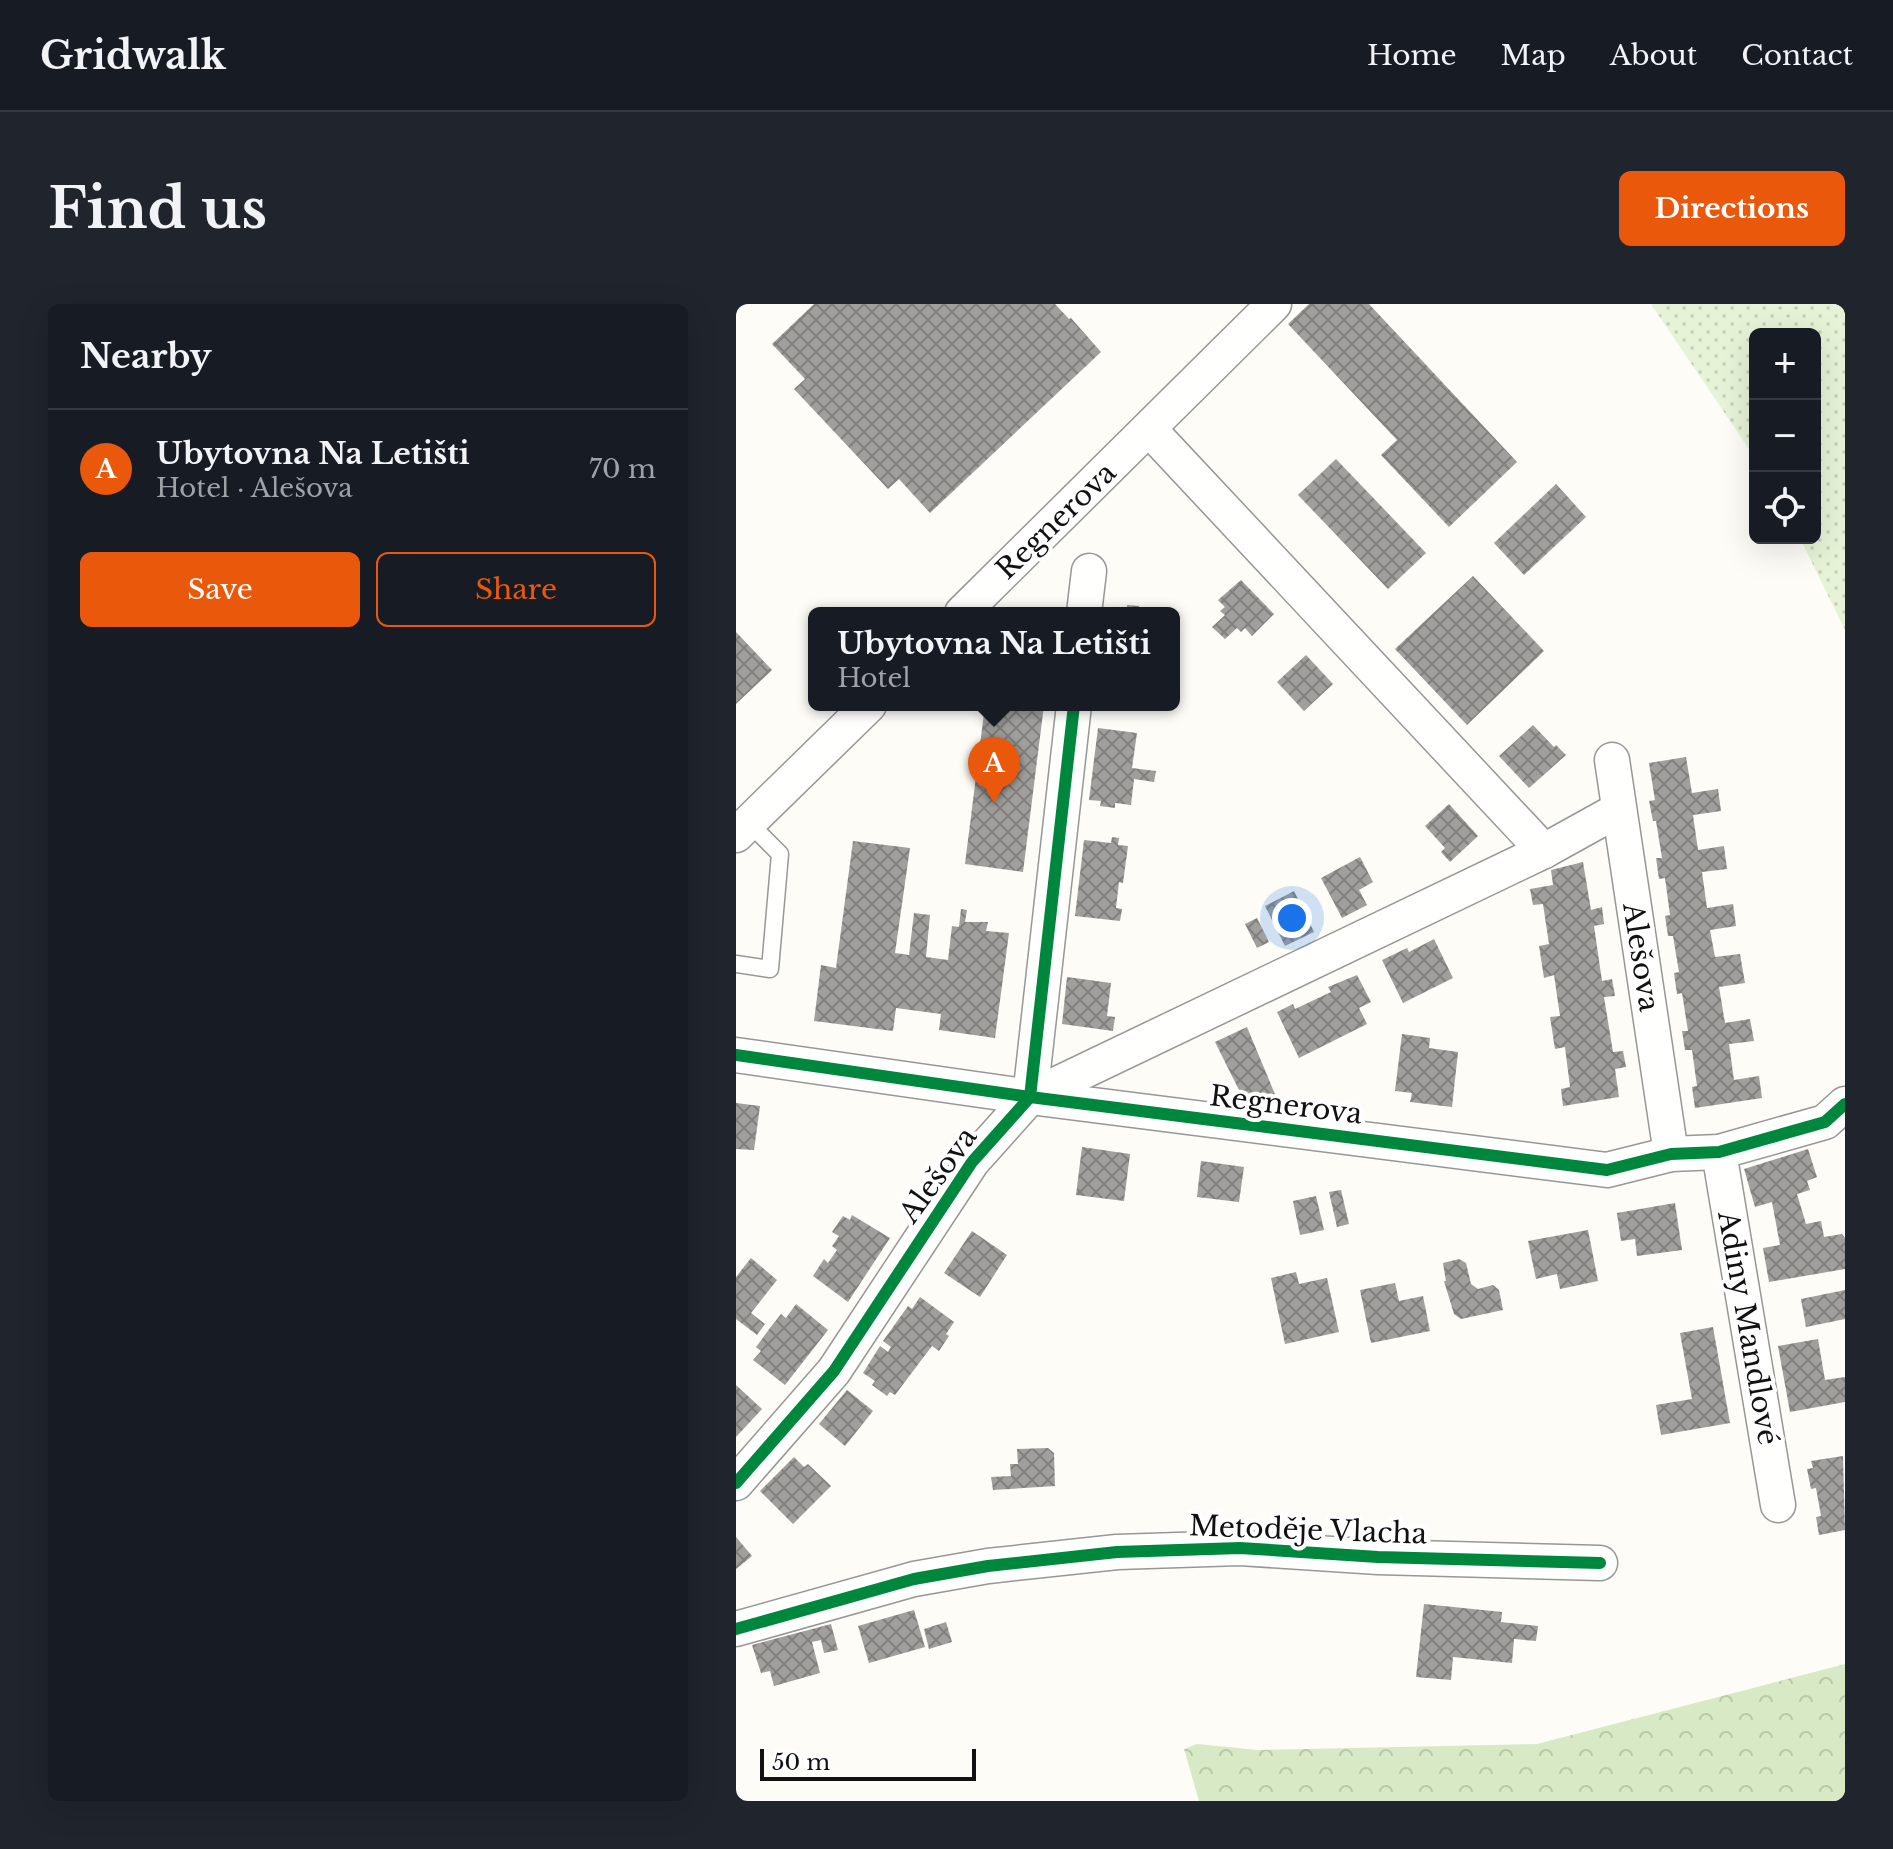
<!DOCTYPE html>
<meta charset="utf-8">
<style>
:root{--surface:#171b24;--page:#20242c;--text:#f1f3f6;--muted:#9ea1a6;--line:#363941;--accent:#ea580c}
body{margin:0;font-family:"Libre Baskerville",serif;background:var(--page);color:var(--text)}
.controls{position:absolute;right:24px;top:24px;display:grid;overflow:hidden;border-radius:12px;box-shadow:0 8px 32px #0002}
.controls button{width:72px;height:72px;display:grid;place-items:center;padding:0;border:0;border-bottom:2px solid var(--line);background:var(--surface);color:var(--text);font:40px sans-serif}
.scale{position:absolute;left:24px;bottom:20px;width:216px;box-sizing:border-box;padding-left:8px;border:4px solid #111;border-top:0;font-size:22px;line-height:28px;white-space:nowrap;color:#111;-webkit-text-stroke:6px #fff;paint-order:stroke}
.you{position:absolute;left:556px;top:614px;width:28px;height:28px;margin:-20px;border:6px solid #fff;border-radius:50%;background:#1a73e8;box-shadow:0 0 0 12px #1a73e833}
.badge{display:grid;place-items:center;width:52px;height:52px;border-radius:50%;background:var(--accent);color:#fff;font-size:26px;font-weight:700}
.pin{position:absolute;translate:-50% -66px;filter:drop-shadow(0 2px 4px #0008)}
.pin::after{content:'';position:absolute;top:42px;width:28px;height:24px;background:inherit;clip-path:polygon(0 0,100% 0,50% 100%)}
.popup{position:absolute;left:72px;top:303px;width:372px;height:104px;box-sizing:border-box;display:grid;place-content:center;border-radius:12px;background:var(--surface);filter:drop-shadow(0 2px 6px #0005);font-size:26px;white-space:nowrap;color:var(--muted)}
.popup b{font-size:30px;color:var(--text)}
.popup::after{content:'';position:absolute;left:50%;top:100%;margin-left:-16px;border:16px solid transparent;border-top-color:var(--surface)}
.list{margin:0;padding:0;list-style:none}
h2{display:flex;justify-content:space-between;align-items:center;height:104px;margin:0;padding:0 32px;font-size:34px}
h2 small{font-size:26px;font-weight:400;color:var(--muted)}
.list li{display:grid;grid-template-columns:52px 1fr auto;gap:24px;align-items:center;box-sizing:border-box;height:120px;padding:0 32px;border-top:2px solid var(--line)}
.list b{display:block;font-size:30px;white-space:nowrap}
.list p{margin:0;font-size:26px;white-space:nowrap;color:var(--muted)}
.list em{font-size:26px;font-style:normal;color:var(--muted)}
.actions{display:flex;gap:16px;padding:24px 32px}
.actions a{flex:1;padding:18px 0;border:2px solid var(--accent);border-radius:12px;text-align:center;font-size:28px;color:var(--accent)}
.actions .main{background:var(--accent);color:#fff}
.icon{flex:none;width:44px;height:44px;fill:none;stroke:currentColor;stroke-width:2;stroke-linecap:round;stroke-linejoin:round}
.map{position:relative;flex:none;width:1109px;height:1497px;overflow:hidden;border-radius:12px}
header{display:flex;align-items:center;gap:48px;box-sizing:border-box;height:112px;padding:0 40px;background:var(--surface);border-bottom:2px solid var(--line)}
header strong{font-size:38px}
nav{display:flex;gap:44px;margin-inline-start:auto;font-size:28px}
.intro{display:flex;align-items:center;justify-content:space-between;box-sizing:border-box;height:192px;padding:0 48px}
h1{margin:0;font-size:56px}
.button{padding:20px 36px;border-radius:12px;background:var(--accent);color:#fff;font-size:28px;font-weight:700}
main{display:flex;gap:48px;padding:0 48px}
aside{flex:1;background:var(--surface);border-radius:12px;box-shadow:0 8px 32px #0002}
.map>svg:first-child{display:block}
</style>
<header>
<strong>Gridwalk</strong>
<nav><a>Home</a><a>Map</a><a>About</a><a>Contact</a></nav>
</header>
<div class="intro"><h1>Find us</h1><a class="button">Directions</a></div>
<main>
<aside>
<h2>Nearby<small></small></h2>
<ul class="list">
<li><span class="badge">A</span><div><b>Ubytovna Na Letišti</b><p>Hotel · Alešova</p></div><em>70 m</em></li>
</ul>
<div class="actions"><a class="main">Save</a><a>Share</a></div>
</aside>
<div class="map">
<svg width="1109" height="1497" viewBox="0 0 1109 1497">
<defs>
<pattern id="grass-dots" width="8" height="8" patternUnits="userSpaceOnUse" patternTransform="scale(2)"><rect width="8" height="8" fill="#e7f3d7"/><path d="M2 2h.1M6 6h.1" fill="none" stroke="#c5cfb8" stroke-width="1.8" stroke-linecap="round"/></pattern>
<pattern id="forest-crowns" width="20" height="18" patternUnits="userSpaceOnUse" patternTransform="scale(2)"><rect width="20" height="18" fill="#d8eac5"/><path d="M2 6a3 3 0 1 1 6 0M12 15a3 3 0 1 1 6 0" fill="none" stroke="#b8c8a8"/></pattern>
<pattern id="building-cross-hatch" width="8" height="8" patternUnits="userSpaceOnUse" patternTransform="scale(2)"><rect width="8" height="8" fill="#a19f9c"/><path d="M0 0l8 8M0 8l8-8" fill="none" stroke="#82807e"/></pattern>
</defs>
<rect width="100%" height="100%" fill="#fdfcf7"/>
<polygon fill="url(#grass-dots)" points="915,0 1109,0 1109,326 1064,234 1079,234 1079,30 1019,30 1019,154"/>
<polygon fill="url(#forest-crowns)" points="1109,1360 1109,1497 463,1497 448,1445 461,1440 522,1446 801,1440"/>
<g fill="url(#building-cross-hatch)">
<polygon points="78,0 319,0 333,15 335,14 365,48 194,209 163,175 152,185 58,85 69,75 36,40"/>
<polygon points="573,0 633,0 781,158 713,223 645,151 661,136 552,20"/>
<polygon points="600,155 690,249 652,285 562,191"/>
<polygon points="820,180 850,213 788,271 758,239"/>
<polygon points="737,272 808,347 731,421 659,345"/>
<polygon points="505,276 538,310 516,332 509,324 505,328 501,324 489,335 476,323 489,311 484,307 489,303 482,296"/>
<polygon points="391,301 403,302 402,309 376,309 376,305 391,307"/>
<polygon points="0,328 36,366 0,400"/>
<polygon points="570,351 597,380 568,407 541,378"/>
<polygon points="249,401 308,401 287,568 229,560"/>
<polygon points="797,421 818,443 820,441 830,451 793,484 763,452"/>
<polygon points="362,424 401,429 396,464 420,467 418,478 398,475 395,501 379,499 379,504 364,502 365,497 353,496"/>
<polygon points="950,453 956,489 982,485 985,507 957,511 962,546 988,542 991,565 966,568 971,604 997,600 1000,622 974,626 979,653 1004,650 1009,679 983,683 989,719 1014,715 1018,737 993,740 998,776 1023,772 1026,794 959,804 956,783 961,782 956,746 949,746 946,727 952,727 946,689 941,690 938,669 943,668 937,632 932,632 929,612 934,611 929,574 923,575 920,554 926,554 920,517 917,517 913,497 919,496 913,459"/>
<polygon points="713,500 742,532 714,558 705,548 709,544 689,522"/>
<polygon points="376,533 383,534 382,541 392,542 387,579 383,578 380,604 386,605 384,617 339,612 348,536 375,539"/>
<polygon points="117,537 174,544 159,649 173,651 178,609 194,611 190,653 212,656 216,622 223,623 225,605 231,606 229,618 252,618 250,627 273,629 259,734 203,726 205,710 160,704 157,727 78,717 85,661 100,664"/>
<polygon points="624,553 637,578 623,586 631,601 606,614 585,574"/>
<polygon points="847,558 855,606 866,603 868,620 858,622 866,677 876,675 879,692 868,693 877,748 887,747 890,763 879,765 883,793 827,802 825,785 834,783 829,743 819,745 814,713 824,712 818,671 808,674 803,642 813,640 807,600 797,601 794,585 817,581 815,566"/>
<polygon points="558,587 578,628 549,642 529,602"/>
<polygon points="521,614 533,638 521,644 509,620"/>
<polygon points="698,635 717,674 667,699 646,656 671,644 673,648"/>
<polygon points="621,671 635,698 623,704 631,720 563,754 541,708 557,700 559,705 595,688 592,683"/>
<polygon points="331,673 375,679 371,712 379,713 377,727 326,720"/>
<polygon points="511,723 541,795 506,792 479,738"/>
<polygon points="666,730 694,734 693,744 722,748 716,803 674,798 676,789 659,787"/>
<polygon points="0,799 24,802 18,846 0,845"/>
<polygon points="346,843 394,850 388,897 340,891"/>
<polygon points="1072,845 1081,873 1071,877 1074,886 1061,890 1070,920 1085,917 1088,933 1106,930 1109,934 1109,965 1033,978 1027,944 1044,941 1036,898 1019,903 1008,865"/>
<polygon points="465,857 508,863 503,898 461,893"/>
<polygon points="605,886 613,920 601,923 593,888"/>
<polygon points="580,892 588,926 564,931 557,897"/>
<polygon points="939,899 946,946 901,952 899,935 885,937 881,909"/>
<polygon points="116,911 154,934 112,998 77,972 88,955 92,959 101,946 96,942 103,932 96,928 107,912 114,916"/>
<polygon points="852,926 862,977 824,985 821,970 800,975 792,937"/>
<polygon points="236,927 271,951 244,993 208,969"/>
<polygon points="15,954 41,976 15,1009 29,1020 21,1031 0,1015 0,973"/>
<polygon points="723,955 730,959 735,980 742,985 757,981 763,986 767,1006 725,1015 718,1010 708,977 710,977 707,959"/>
<polygon points="560,968 563,980 591,974 603,1028 549,1040 535,974"/>
<polygon points="659,979 663,997 687,992 694,1027 635,1039 624,986"/>
<polygon points="1109,986 1109,1015 1070,1023 1065,995"/>
<polygon points="184,993 218,1018 210,1030 213,1032 203,1047 196,1042 159,1091 154,1088 151,1092 136,1081 139,1077 127,1069 144,1042 152,1048 155,1043 147,1037 172,1002 176,1005"/>
<polygon points="60,1000 92,1026 49,1081 17,1056 25,1047 20,1043 34,1024 45,1010 50,1014"/>
<polygon points="977,1023 994,1119 925,1131 920,1101 956,1095 944,1029"/>
<polygon points="1082,1035 1089,1076 1109,1073 1109,1098 1054,1108 1042,1042"/>
<polygon points="0,1081 26,1105 0,1133"/>
<polygon points="111,1086 137,1107 109,1142 83,1120"/>
<polygon points="312,1144 318,1149 319,1182 257,1186 255,1173 275,1172 274,1160 282,1160 281,1145"/>
<polygon points="1107,1152 1109,1226 1083,1231 1080,1213 1085,1212 1080,1184 1075,1185 1071,1165 1077,1164 1075,1157"/>
<polygon points="58,1153 68,1163 72,1160 95,1182 57,1220 24,1187"/>
<polygon points="0,1233 16,1252 0,1265"/>
<polygon points="688,1300 766,1308 765,1318 802,1322 800,1337 778,1335 776,1359 717,1353 715,1376 680,1373"/>
<polygon points="178,1306 189,1343 133,1359 122,1322"/>
<polygon points="210,1318 216,1338 193,1345 188,1325"/>
<polygon points="95,1320 102,1346 88,1349 85,1336 76,1338 84,1369 38,1382 34,1367 25,1369 16,1341"/>
</g>
<g fill="none" stroke-linecap="round" stroke-linejoin="round">
<defs>
<polyline id="service" points="0,660 34,665 44,550 13,519"/>
<g id="minor">
<polyline points="413,125 808,547"/>
<polyline points="226,309 538,0"/>
<polyline points="348,309 353,267"/>
<polyline points="876,456 935,850"/>
<polyline points="0,531 133,401"/>
<polyline points="0,751 294,793 871,866 935,850 983,848 1089,818 1109,800"/>
<polyline points="294,793 808,547 882,506"/>
<polyline points="983,848 1042,1201"/>
<polyline points="0,1179 98,1067 236,858 294,793 338,401"/>
<polyline points="0,1325 178,1275 252,1262 381,1248 504,1244 642,1253 864,1259"/>
</g>
</defs>
<use href="#service" stroke="#979795" stroke-width="19"/>
<use href="#minor" stroke="#979795" stroke-width="37"/>
<use href="#service" stroke="#fffffe" stroke-width="16"/>
<use href="#minor" stroke="#fffffe" stroke-width="34"/>
<defs>
<g id="cycleway">
<polyline points="0,751 294,793 871,866 935,850 983,848 1089,818 1109,800"/>
<polyline points="0,1179 98,1067 236,858 294,793 338,401"/>
<polyline points="0,1325 178,1275 252,1262 381,1248 504,1244 642,1253 864,1259"/>
</g>
</defs>
<use href="#cycleway" stroke="#fff" stroke-width="17"/>
<use href="#cycleway" stroke="#00873e" stroke-width="12"/>
</g>
<g text-anchor="middle" dominant-baseline="central" stroke-width="8" stroke-linejoin="round" paint-order="stroke">
<g font-size="28" fill="#111" stroke="#fff">
<text transform="translate(320 217) rotate(-44)">Regnerova</text>
<text transform="translate(905 653) rotate(81)">Alešova</text>
<text transform="translate(550 801) rotate(7)">Regnerova</text>
<text transform="translate(202 871) rotate(-54)">Alešova</text>
<text transform="translate(1012 1024) rotate(80)">Adiny Mandlové</text>
<text transform="translate(572 1226) rotate(2)">Metoděje Vlacha</text>
</g>
</g>
</svg>
<div class="controls">
<button>+</button>
<button>−</button>
<button><svg class="icon" aria-label="locate" viewBox="0 0 24 24"><circle cx="12" cy="12" r="6"/><path d="M12 2v4M12 18v4M2 12h4M18 12h4"/></svg></button>
</div>
<div class="scale">50 m</div>
<div class="you"></div>
<div class="pin badge" style="left:258px;top:499px">A</div>
<div class="popup"><b>Ubytovna Na Letišti</b>Hotel</div>
</div>
</main>
